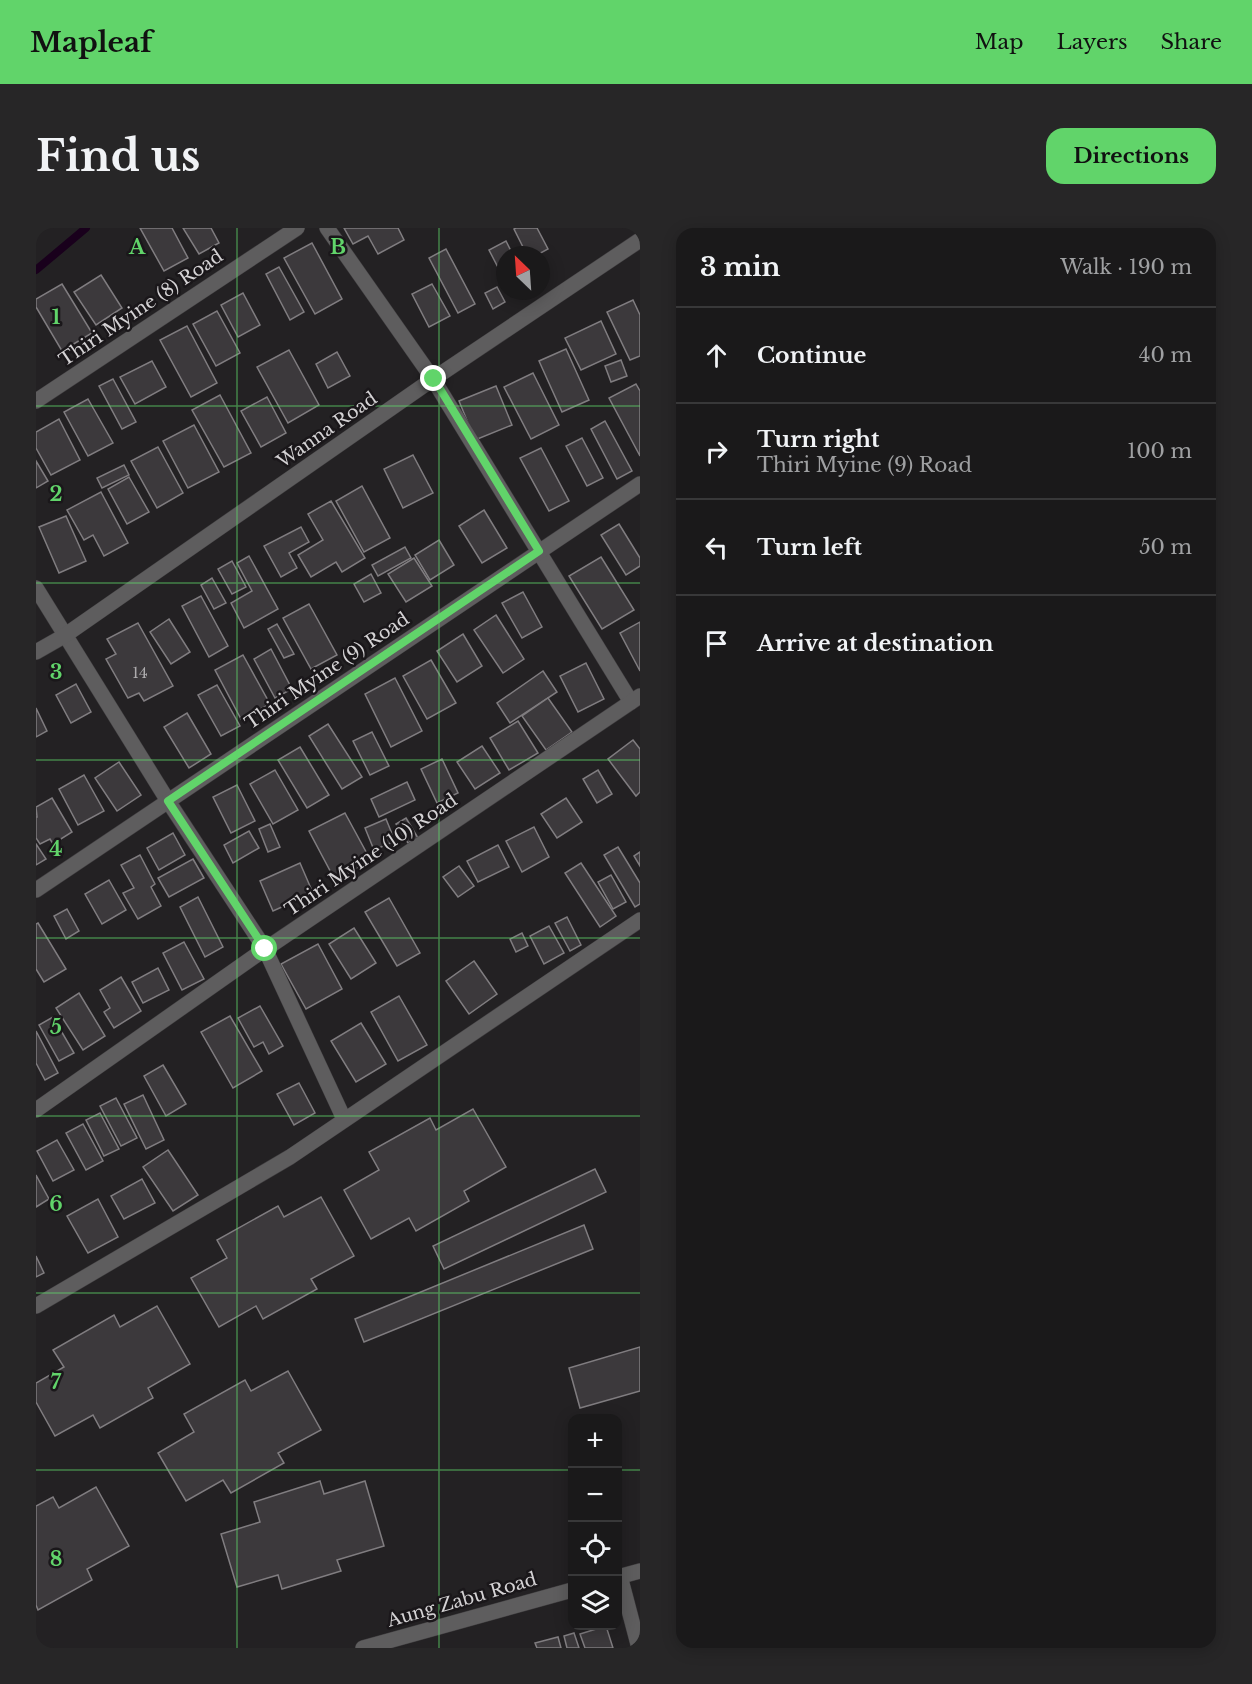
<!DOCTYPE html>
<meta charset="utf-8">
<style>
:root{--surface:#1a191a;--page:#272627;--text:#f1f3f6;--muted:#9fa0a2;--line:#383839;--accent:#61d46a}
body{margin:0;font-family:"Libre Baskerville",serif;background:var(--page);color:var(--text)}
.controls{position:absolute;right:18px;bottom:18px;display:grid;overflow:hidden;border-radius:12px;box-shadow:0 3px 15px #0003}
.controls button{width:54px;height:54px;display:grid;place-items:center;padding:0;border:0;border-bottom:2px solid var(--line);background:var(--surface);color:var(--text);font:30px sans-serif}
.compass{position:absolute;left:460px;top:18px;width:54px;height:54px;border-radius:50%;background:var(--surface);box-shadow:0 3px 15px #0003;rotate:335deg}
.stop{position:absolute;width:18px;height:18px;margin:-14px;border:4px solid #61d46a;border-radius:50%;background:#fff}
.stop.end{background:#61d46a;border-color:#fff;box-shadow:0 2px 6px #0008}
.list{margin:0;padding:0;list-style:none}
h2{display:flex;justify-content:space-between;align-items:center;height:78px;margin:0;padding:0 24px;font-size:26px}
h2 small{font-size:20px;font-weight:400;color:var(--muted)}
.list li{display:grid;grid-template-columns:39px 1fr auto;gap:18px;align-items:center;box-sizing:border-box;height:96px;padding:0 24px;border-top:2px solid var(--line)}
.list b{display:block;font-size:22px;white-space:nowrap}
.list p{margin:0;font-size:20px;white-space:nowrap;color:var(--muted)}
.list em{font-size:20px;font-style:normal;color:var(--muted)}
.icon{flex:none;width:33px;height:33px;fill:none;stroke:currentColor;stroke-width:2;stroke-linecap:round;stroke-linejoin:round}
.map{position:relative;flex:none;width:604px;height:1420px;overflow:hidden;border-radius:18px}
header{display:flex;align-items:center;gap:36px;box-sizing:border-box;height:84px;padding:0 30px;background:var(--accent);color:#111}
header strong{font-size:28px}
nav{display:flex;gap:33px;margin-inline-start:auto;font-size:21px}
.intro{display:flex;align-items:center;justify-content:space-between;box-sizing:border-box;height:144px;padding:0 36px}
h1{margin:0;font-size:42px}
.button{padding:15px 27px;border-radius:18px;background:var(--accent);color:#111;font-size:21px;font-weight:700}
main{display:flex;gap:36px;padding:0 36px}
aside{flex:1;background:var(--surface);border-radius:18px;box-shadow:0 3px 15px #0003}
.map>svg:first-child{display:block}
</style>
<header>
<strong>Mapleaf</strong>
<nav><a>Map</a><a>Layers</a><a>Share</a></nav>
</header>
<div class="intro"><h1>Find us</h1><a class="button">Directions</a></div>
<main>
<div class="map">
<svg width="604" height="1420" viewBox="0 0 604 1420">
<rect width="100%" height="100%" fill="#232123"/>
<g fill="none" stroke-linecap="round" stroke-linejoin="round">
<polyline stroke="#19001c" stroke-width="8" points="0,42 50,0"/>
</g>
<g fill="#3c393c" stroke="#807d80" stroke-width="1.5">
<polygon points="104,0 136,0 152,30 128,43"/>
<polygon points="147,0 175,0 183,15 163,26"/>
<polygon points="308,0 362,0 368,12 342,26 332,8 317,16"/>
<polygon points="480,0 501,0 512,21 501,27 491,27 478,1"/>
<polygon points="470,13 477,27 469,27 469,53 453,22"/>
<polygon points="276,15 306,71 279,86 248,30"/>
<polygon points="410,21 439,76 422,85 393,30"/>
<polygon points="243,39 268,84 254,92 230,46"/>
<polygon points="65,47 86,80 60,97 38,64"/>
<polygon points="26,56 56,105 26,123 0,79 0,71"/>
<polygon points="396,56 414,88 393,99 376,66"/>
<polygon points="461,59 469,74 457,81 449,65"/>
<polygon points="207,65 224,97 202,109 185,77"/>
<polygon points="597,72 604,87 604,128 594,132 571,84"/>
<polygon points="181,83 204,125 180,138 157,96"/>
<polygon points="565,93 580,126 545,142 529,110"/>
<polygon points="151,98 181,155 155,169 124,112"/>
<polygon points="530,121 553,172 526,184 503,133"/>
<polygon points="253,122 283,177 252,195 221,139"/>
<polygon points="301,124 314,148 292,160 280,136"/>
<polygon points="585,132 591,148 575,154 569,138"/>
<polygon points="116,133 130,159 99,176 84,149"/>
<polygon points="497,145 523,197 495,211 468,159"/>
<polygon points="77,151 100,194 86,201 63,158"/>
<polygon points="600,156 604,163 604,228 573,170"/>
<polygon points="460,158 476,197 439,212 423,173"/>
<polygon points="184,167 215,225 188,239 156,182"/>
<polygon points="231,169 250,205 225,219 205,183"/>
<polygon points="52,171 77,215 52,228 28,184"/>
<polygon points="23,191 44,232 15,247 0,220 0,204"/>
<polygon points="569,193 596,243 581,251 555,201"/>
<polygon points="158,197 183,244 152,260 127,213"/>
<polygon points="546,210 567,250 551,258 530,218"/>
<polygon points="122,219 147,265 121,280 95,233"/>
<polygon points="505,220 533,273 513,283 484,230"/>
<polygon points="377,227 397,265 367,280 348,241"/>
<polygon points="0,233 12,253 0,260"/>
<polygon points="88,237 93,247 66,260 61,250"/>
<polygon points="93,249 113,284 91,296 72,261"/>
<polygon points="326,258 354,310 328,324 300,273"/>
<polygon points="65,264 92,315 68,328 57,307 48,312 31,282"/>
<polygon points="295,273 329,330 306,344 300,334 275,349 262,327 287,312 272,286"/>
<polygon points="448,282 471,320 446,335 423,298"/>
<polygon points="30,288 50,333 23,345 3,299"/>
<polygon points="583,296 604,330 604,338 590,347 565,307"/>
<polygon points="265,299 273,314 253,325 261,340 245,349 228,318"/>
<polygon points="403,312 418,337 394,352 379,327"/>
<polygon points="369,319 375,330 342,348 336,337"/>
<polygon points="213,328 242,381 208,400 195,375 216,363 201,335"/>
<polygon points="565,329 598,382 566,401 533,348"/>
<polygon points="378,330 396,358 370,374 352,346"/>
<polygon points="196,333 210,359 196,366 182,341"/>
<polygon points="335,346 345,365 328,374 318,356"/>
<polygon points="176,350 190,375 178,381 165,357"/>
<polygon points="487,364 506,399 486,410 466,375"/>
<polygon points="165,368 192,418 173,429 146,378"/>
<polygon points="273,376 301,427 275,441 247,390"/>
<polygon points="460,387 488,431 467,445 438,402"/>
<polygon points="133,391 154,424 135,436 114,404"/>
<polygon points="604,394 604,443 584,405"/>
<polygon points="102,395 137,458 108,473 103,465 92,470 70,431 80,426 71,411"/>
<polygon points="241,396 258,426 248,430 232,401"/>
<polygon points="427,406 446,438 421,454 401,423"/>
<polygon points="235,421 256,461 239,470 218,431"/>
<polygon points="207,427 234,476 205,491 179,442"/>
<polygon points="395,432 420,475 391,491 367,448"/>
<polygon points="550,435 568,471 542,484 524,448"/>
<polygon points="507,443 521,464 474,495 461,475"/>
<polygon points="359,450 386,503 355,519 329,466"/>
<polygon points="40,456 55,484 35,495 20,467"/>
<polygon points="181,457 204,498 185,508 162,467"/>
<polygon points="512,470 536,504 510,522 486,488"/>
<polygon points="0,480 11,503 0,509"/>
<polygon points="151,485 175,526 153,540 128,499"/>
<polygon points="482,493 502,525 473,542 454,510"/>
<polygon points="292,496 326,549 306,561 273,508"/>
<polygon points="336,504 353,538 334,547 317,513"/>
<polygon points="597,512 604,521 604,564 600,568 572,531"/>
<polygon points="446,518 464,545 439,561 421,534"/>
<polygon points="264,519 293,567 271,580 242,532"/>
<polygon points="406,531 422,565 401,575 385,541"/>
<polygon points="83,534 105,567 81,583 59,550"/>
<polygon points="239,542 262,582 237,596 214,556"/>
<polygon points="562,542 576,566 561,575 547,551"/>
<polygon points="48,547 68,583 42,597 23,561"/>
<polygon points="371,554 379,572 343,589 335,571"/>
<polygon points="201,557 219,593 195,605 177,569"/>
<polygon points="16,570 36,604 17,616 14,611 4,616 0,610 0,589 1,589 0,579"/>
<polygon points="530,570 546,594 521,610 505,586"/>
<polygon points="309,585 335,633 299,652 273,603"/>
<polygon points="370,590 382,610 372,615 360,596"/>
<polygon points="350,591 359,613 338,622 329,600"/>
<polygon points="234,596 244,619 232,624 223,601"/>
<polygon points="498,599 513,629 486,644 470,613"/>
<polygon points="213,603 223,620 197,635 188,617"/>
<polygon points="137,605 149,627 123,642 111,620"/>
<polygon points="0,616 10,631 0,637"/>
<polygon points="462,617 473,639 442,654 431,633"/>
<polygon points="582,619 604,655 604,676 599,679 568,627"/>
<polygon points="604,624 604,638 598,628"/>
<polygon points="104,627 119,656 115,659 125,678 102,691 87,665 98,660 85,637"/>
<polygon points="157,631 168,650 133,669 122,650"/>
<polygon points="264,635 277,665 237,683 224,653"/>
<polygon points="545,635 580,688 564,699 529,645"/>
<polygon points="423,638 438,658 422,669 407,649"/>
<polygon points="575,647 590,674 577,681 562,654"/>
<polygon points="73,652 90,682 66,696 49,666"/>
<polygon points="162,669 187,719 169,729 144,679"/>
<polygon points="353,670 384,725 361,738 329,684"/>
<polygon points="31,681 43,703 30,711 18,688"/>
<polygon points="531,689 545,717 534,723 519,695"/>
<polygon points="2,695 30,741 8,754 0,741 0,696"/>
<polygon points="513,698 528,725 508,736 494,708"/>
<polygon points="318,700 340,735 315,751 293,716"/>
<polygon points="486,705 492,718 480,724 474,711"/>
<polygon points="148,714 168,751 146,762 127,725"/>
<polygon points="282,716 306,761 270,781 245,736"/>
<polygon points="438,733 461,766 433,786 410,753"/>
<polygon points="122,740 133,762 107,775 96,754"/>
<polygon points="85,749 105,783 78,800 68,784 74,780 64,762"/>
<polygon points="43,765 69,808 47,822 20,780"/>
<polygon points="363,768 391,817 362,833 335,784"/>
<polygon points="224,778 247,818 233,826 227,814 218,819 202,790"/>
<polygon points="194,788 226,843 197,860 165,804"/>
<polygon points="17,789 38,825 23,833 3,797"/>
<polygon points="325,795 350,836 320,854 295,813"/>
<polygon points="0,803 22,845 9,852 0,835"/>
<polygon points="127,837 150,876 130,888 108,848"/>
<polygon points="263,855 279,885 258,897 241,866"/>
<polygon points="107,867 128,912 110,921 88,876"/>
<polygon points="80,870 101,910 85,918 64,878"/>
<polygon points="437,881 470,939 428,963 433,973 380,1003 373,990 335,1011 308,962 343,942 333,924 394,890 400,902"/>
<polygon points="64,885 83,921 68,928 50,892"/>
<polygon points="47,896 67,933 50,942 30,905"/>
<polygon points="21,912 38,942 17,953 1,923"/>
<polygon points="132,922 162,967 137,983 107,939"/>
<polygon points="559,941 570,964 408,1041 397,1018"/>
<polygon points="0,947 13,971 0,979"/>
<polygon points="106,951 119,975 88,991 75,968"/>
<polygon points="285,969 318,1028 275,1051 281,1061 227,1091 220,1078 183,1099 155,1050 191,1030 181,1012 242,978 248,989"/>
<polygon points="62,971 82,1009 52,1025 31,988"/>
<polygon points="548,997 557,1021 328,1114 319,1091"/>
<polygon points="0,1028 8,1045 0,1049"/>
<polygon points="121,1078 154,1136 112,1160 117,1170 64,1200 57,1187 19,1208 0,1174 0,1155 28,1139 17,1122 78,1087 84,1099"/>
<polygon points="604,1119 604,1163 544,1180 533,1140"/>
<polygon points="252,1143 285,1202 242,1225 248,1235 195,1265 187,1252 150,1273 122,1225 158,1204 148,1186 209,1152 215,1163"/>
<polygon points="284,1253 288,1266 329,1253 348,1318 301,1332 305,1343 246,1361 242,1347 201,1359 185,1306 224,1294 218,1274"/>
<polygon points="60,1259 93,1318 51,1341 56,1352 2,1382 0,1377 0,1278 17,1269 23,1280"/>
<polygon points="570,1398 577,1420 549,1420 544,1406"/>
<polygon points="538,1405 543,1420 531,1420 528,1408"/>
<polygon points="522,1409 525,1420 501,1420 499,1415"/>
</g>
<g fill="none" stroke-linecap="round" stroke-linejoin="round">
<defs>
<g id="minor">
<polyline points="291,0 397,151 595,474"/>
<polyline points="0,173 261,0"/>
<polyline points="0,360 132,573 229,721 308,891"/>
<polyline points="0,424 28,408 397,151 604,12"/>
<polyline points="0,662 604,256"/>
<polyline points="0,882 219,728 604,468"/>
<polyline points="0,1078 254,929 604,692"/>
<polyline points="584,1348 603,1420"/>
<polyline points="582,1349 604,1343"/>
<polyline points="327,1420 536,1362"/>
</g>
</defs>
<use href="#minor" stroke="#3f3d3f" stroke-width="16"/>
<use href="#minor" stroke="#5e5d5e" stroke-width="15"/>
</g>
<g fill="none" stroke-linecap="round" stroke-linejoin="round">
<polyline stroke="#61d46a" stroke-width="8" points="229,721 132,573 503,323 398,151"/>
</g>
<path fill="none" stroke="#61d46a" stroke-width="1.5" stroke-opacity="0.55" d="M201,0V1420M403,0V1420M0,178H604M0,355H604M0,532H604M0,710H604M0,888H604M0,1065H604M0,1242H536M582,1242H604"/>
<g text-anchor="middle" dominant-baseline="central" stroke-width="5" stroke-linejoin="round" paint-order="stroke">
<g font-size="15" fill="#aeacae">
<text x="104" y="444">14</text>
</g>
<g font-size="18" fill="#d4d2d4" stroke="#1a171a">
<text transform="translate(105 80) rotate(-34)">Thiri Myine (8) Road</text>
<text transform="translate(291 202) rotate(-35)">Wanna Road</text>
<text transform="translate(291 443) rotate(-34)">Thiri Myine (9) Road</text>
<text transform="translate(335 627) rotate(-34)">Thiri Myine (10) Road</text>
<text transform="translate(426 1372) rotate(-16)">Aung Zabu Road</text>
</g>
</g>
<g font-size="20" text-anchor="middle" font-weight="bold" fill="#61d46a" stroke="#1a171a" stroke-width="5" stroke-linejoin="round" paint-order="stroke">
<text x="101" y="26">A</text>
<text x="302" y="26">B</text>
<text x="20" y="96">1</text>
<text x="20" y="273">2</text>
<text x="20" y="451">3</text>
<text x="20" y="628">4</text>
<text x="20" y="806">5</text>
<text x="20" y="983">6</text>
<text x="20" y="1161">7</text>
<text x="20" y="1338">8</text>
</g>
</svg>
<div class="controls">
<button>+</button>
<button>−</button>
<button><svg class="icon" aria-label="locate" viewBox="0 0 24 24"><circle cx="12" cy="12" r="6"/><path d="M12 2v4M12 18v4M2 12h4M18 12h4"/></svg></button>
<button><svg class="icon" aria-label="layers" viewBox="0 0 24 24"><path d="M12 4l9 5-9 5-9-5zM3 14l9 5 9-5"/></svg></button>
</div>
<svg class="compass" viewBox="-18 -18 36 36"><path d="M0-13l5 13h-10z" fill="#e53935"/><path d="M0 13l5-13h-10z" fill="#9fa0a2"/></svg>
<div class="stop" style="left:229px;top:721px"></div>
<div class="stop end" style="left:398px;top:151px"></div>
</div>
<aside>
<h2>3 min<small>Walk · 190 m</small></h2>
<ul class="list">
<li><svg class="icon" aria-label="ahead" viewBox="0 0 24 24"><path d="M12 20V5M6 11l6-6 6 6"/></svg><div><b>Continue</b></div><em>40 m</em></li>
<li><svg class="icon" aria-label="right" viewBox="0 0 24 24"><path d="M7 20v-9h11M14 6l5 5-5 5"/></svg><div><b>Turn right</b><p>Thiri Myine (9) Road</p></div><em>100 m</em></li>
<li><svg class="icon" aria-label="left" viewBox="0 0 24 24"><path d="M17 20v-9H6M10 6l-5 5 5 5"/></svg><div><b>Turn left</b></div><em>50 m</em></li>
<li><svg class="icon" aria-label="arrive" viewBox="0 0 24 24"><path d="M6 21V4h12l-3 4 3 4H6"/></svg><div><b>Arrive at destination</b></div></li>
</ul>
</aside>
</main>
